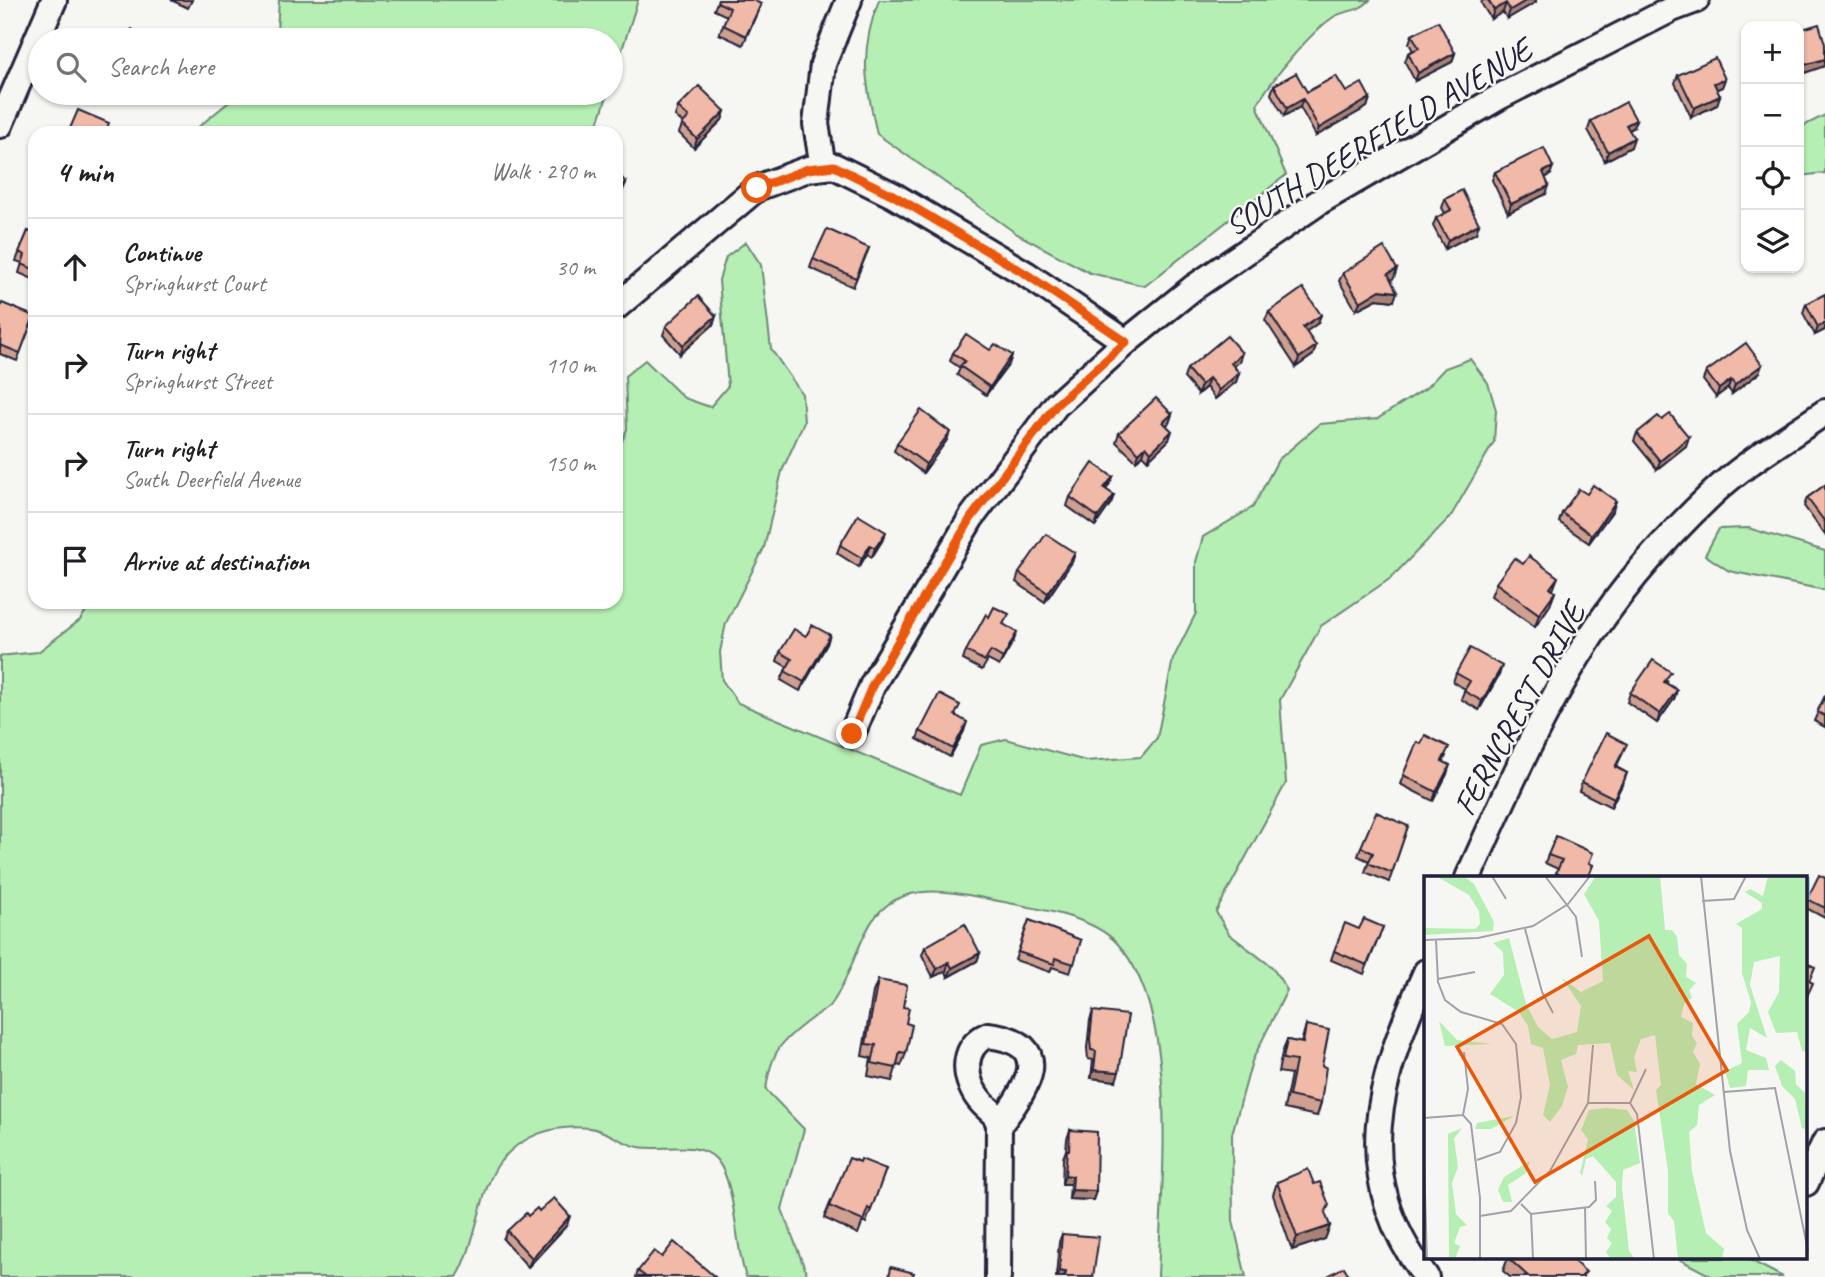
<!DOCTYPE html>
<meta charset="utf-8">
<style>
:root{--surface:#fff;--page:#f2f2f2;--text:#202124;--muted:#757577;--line:#e0e0e0}
body{margin:0;font-family:Caveat,sans-serif;background:var(--page);color:var(--text)}
.controls{position:absolute;right:21px;top:21px;display:grid;overflow:hidden;border-radius:14px;box-shadow:0 2px 5px #0004}
.controls button{width:63px;height:63px;display:grid;place-items:center;padding:0;border:0;border-bottom:2px solid var(--line);background:var(--surface);color:var(--text);font:35px sans-serif}
.stop{position:absolute;width:21px;height:21px;margin:-16px;border:5px solid #ea580c;border-radius:50%;background:#fff}
.stop.end{background:#ea580c;border-color:#fff;box-shadow:0 2px 7px #0008}
.list{margin:0;padding:0;list-style:none}
h2{display:flex;justify-content:space-between;align-items:center;height:91px;margin:0;padding:0 28px;font-size:30px}
h2 small{font-size:23px;font-weight:400;color:var(--muted)}
.list li{display:grid;grid-template-columns:46px 1fr auto;gap:21px;align-items:center;box-sizing:border-box;height:98px;padding:0 28px;border-top:2px solid var(--line)}
.list b{display:block;font-size:26px;white-space:nowrap}
.list p{margin:0;font-size:23px;white-space:nowrap;color:var(--muted)}
.list em{font-size:23px;font-style:normal;color:var(--muted)}
.icon{flex:none;width:38px;height:38px;fill:none;stroke:currentColor;stroke-width:2;stroke-linecap:round;stroke-linejoin:round}
.map{position:relative;flex:none;width:1825px;height:1277px;overflow:hidden}
.search{position:absolute;background:var(--surface);box-shadow:0 2px 5px #0004;left:28px;top:28px;width:595px;height:77px;display:flex;align-items:center;gap:18px;box-sizing:border-box;padding:0 24px;border-radius:38px;color:var(--muted);font-size:26px}
.panel{position:absolute;background:var(--surface);box-shadow:0 2px 5px #0004;left:28px;top:126px;width:595px;height:483px;border-radius:21px}
.map>svg:first-child{display:block}
</style>
<div class="map">
<svg width="1825" height="1277" viewBox="0 0 1825 1277">
<rect width="100%" height="100%" fill="#f6f6f2"/>
<filter id="ink" filterUnits="userSpaceOnUse"><feTurbulence type="fractalNoise" baseFrequency=".0143" numOctaves="2"/><feDisplacementMap in="SourceGraphic" scale="14" xChannelSelector="R" yChannelSelector="G"/><feConvolveMatrix kernelMatrix="1 2 1 2 8 2 1 2 1" color-interpolation-filters="sRGB"/></filter>
<g filter="url(#ink)">
<g fill="#b6efb3" stroke="#6c8877" stroke-width="2">
<polygon points="279,0 638,0 611,84 611,40 273,40 277,31"/>
<path d="M879,0H1370C1357,14 1345,9 1332,18C1309,34 1271,80 1257,105L1286,175L1145,286L1090,273L1017,234L877,134C865,83 859,51 879,0Z"/>
<polygon points="240,93 608,93 595,133 191,133"/>
<polygon points="1825,115 1825,173 1799,176 1799,128"/>
<path d="M746,242L761,265L771,349L802,394L804,422L782,471L764,548L726,623L720,652L722,680L738,703L960,795L981,745L1006,739L1086,761L1141,757L1157,738L1173,659L1196,613V562L1203,537L1253,507L1278,460L1320,424L1377,419L1426,388L1445,368L1470,359L1488,383L1496,410L1494,442L1451,516L1391,578L1321,626L1280,700L1286,783L1216,912L1229,934L1272,967L1287,990L1252,1061L1232,1134L1233,1221L1246,1277H1158C1161,1186 1182,1014 1117,943C1092,916 1038,909 1004,902C956,893 895,874 867,930C855,953 847,981 833,1002C828,1009 819,1013 812,1018C781,1041 771,1051 766,1090L804,1129L782,1209L808,1277H746C734,1245 737,1182 716,1159C698,1140 662,1151 639,1147C622,1144 607,1130 590,1128C554,1124 521,1135 500,1162C480,1187 476,1247 457,1277H0V656L38,652L80,620L92,602H616V456L627,429L625,376L645,360L684,398L710,407L728,386L719,280L726,257Z"/>
<polygon points="1748,528 1825,551 1825,590 1729,571 1705,555 1719,529"/>
<polygon points="1677,1258 1746,1258 1783,1277 1713,1277"/>
</g>
<g fill="none" stroke-linecap="round" stroke-linejoin="round">
<defs>
<g id="minor">
<polyline points="0,125 54,0"/>
<polyline points="823,167 816,124 823,64 849,0"/>
<polyline points="616,307 757,188 808,169 834,166 893,195 1026,274 1126,342"/>
<polyline points="852,734 873,684 971,518 1056,405 1126,342 1193,288 1319,202 1501,96 1672,9 1696,0"/>
<path d="M1468,878C1501,804 1535,727 1577,658C1613,598 1662,541 1713,493C1746,462 1788,438 1825,412"/>
<path d="M1426,972C1378,1080 1348,1175 1426,1277"/>
<path d="M988,1035C1058,1043 1026,1091 999,1125C996,1113 991,1112 983,1104C963,1083 959,1047 988,1035Z"/>
<polyline points="1806,1183 1825,1142"/>
<polyline points="998,1277 999,1125"/>
</g>
</defs>
<use href="#minor" stroke="#22223b" stroke-width="30"/>
<use href="#minor" stroke="#f6f6f2" stroke-width="24"/>
</g>
<g fill="#cf9f90" stroke="#22223b" stroke-width="2">
<polygon points="171,0 192,0 188,8"/>
<polygon points="718,0 761,4 743,45 719,34 727,16 714,10"/>
<polygon points="1483,0 1536,0 1536,2 1507,19 1503,12 1491,19 1481,3"/>
<polygon points="1412,35 1455,53 1452,62 1415,81 1405,62 1408,53 1413,51 1409,43"/>
<polygon points="1678,75 1725,79 1722,87 1717,89 1717,105 1691,117 1675,83"/>
<polygon points="1274,85 1307,92 1346,92 1370,98 1367,107 1316,136 1300,107 1284,116 1271,94"/>
<polygon points="678,107 725,111 722,120 694,148 679,133 683,123 675,116"/>
<polygon points="1591,121 1633,128 1629,130 1631,147 1605,161 1588,130"/>
<polygon points="1495,172 1550,175 1545,178 1546,194 1508,213 1492,180"/>
<polygon points="1445,199 1476,233 1445,249 1433,226 1436,218 1445,213 1442,208"/>
<polygon points="28,231 35,234 35,280 19,273 22,263 16,261"/>
<polygon points="869,248 853,287 810,268 813,259"/>
<polygon points="1343,273 1394,278 1391,279 1394,301 1377,299 1356,310 1339,281"/>
<polygon points="1806,304 1825,330 1815,335 1803,313"/>
<polygon points="0,308 34,316 17,361 0,354"/>
<polygon points="1269,312 1318,323 1306,331 1313,355 1296,367 1265,320"/>
<polygon points="716,316 713,325 680,354 663,335 666,326"/>
<polygon points="990,350 1012,355 1009,364 986,395 957,375 960,368 950,361 953,353"/>
<polygon points="1239,362 1234,366 1239,373 1236,382 1215,399 1206,387 1198,394 1184,378 1187,369"/>
<polygon points="1706,372 1759,373 1732,394 1728,388 1716,397 1703,380"/>
<polygon points="1172,414 1169,423 1166,425 1169,440 1148,460 1143,455 1136,461 1116,442 1119,433"/>
<polygon points="1662,420 1686,446 1657,469 1634,441 1637,433"/>
<polygon points="947,440 923,473 894,451 897,443"/>
<polygon points="1113,477 1106,490 1114,495 1111,503 1095,526 1067,506 1070,497"/>
<polygon points="1825,485 1825,535 1804,506 1807,498"/>
<polygon points="1587,494 1613,510 1589,543 1559,522 1562,513"/>
<polygon points="882,541 872,557 867,554 859,567 837,553 840,545"/>
<polygon points="1075,553 1072,562 1045,602 1016,582 1019,573"/>
<polygon points="1496,583 1555,592 1550,605 1535,627 1491,596"/>
<polygon points="1005,625 1014,640 999,666 988,660 982,670 963,660 966,651"/>
<polygon points="806,636 827,644 800,691 781,680 787,667 777,661 780,652"/>
<polygon points="1456,673 1499,675 1479,710 1461,699 1465,689 1453,682"/>
<polygon points="1668,681 1666,683 1677,690 1674,699 1657,723 1627,702 1630,693"/>
<polygon points="1825,696 1825,727 1814,721"/>
<polygon points="956,716 964,731 950,757 917,739 920,731"/>
<polygon points="1417,742 1446,756 1443,762 1447,774 1433,801 1400,784"/>
<polygon points="1623,753 1616,767 1627,773 1611,807 1579,791 1582,782"/>
<polygon points="1408,826 1389,882 1365,872 1369,861 1358,856 1361,847"/>
<polygon points="1548,855 1593,865 1588,878 1554,878 1558,869 1545,863"/>
<polygon points="1825,878 1825,918 1806,908 1807,899"/>
<polygon points="1029,920 1081,940 1070,973 1052,967 1050,972 1015,960"/>
<polygon points="1383,927 1364,974 1331,960 1334,951 1359,929"/>
<polygon points="925,947 980,953 977,961 948,977 946,971 933,977 922,955"/>
<polygon points="878,980 906,1023 906,1053 901,1066 897,1065 892,1081 868,1076 871,1058 862,1056 873,992"/>
<polygon points="1093,1011 1116,1081 1091,1078 1093,1060 1088,1059 1087,1048 1090,1020"/>
<polygon points="1306,1025 1322,1066 1321,1103 1317,1116 1284,1109 1291,1074 1278,1072 1282,1053 1287,1040 1301,1043"/>
<polygon points="1070,1130 1096,1191 1093,1200 1069,1199 1070,1184 1062,1184 1063,1158 1066,1150 1067,1139"/>
<polygon points="860,1162 886,1169 866,1223 863,1221 858,1234 824,1218 829,1206"/>
<polygon points="1277,1182 1325,1214 1330,1226 1325,1239 1292,1250 1273,1195"/>
<polygon points="539,1211 567,1225 528,1267 503,1239 507,1231 528,1216"/>
<polygon points="1062,1234 1093,1277 1056,1277 1059,1242"/>
<polygon points="662,1257 715,1277 636,1277 638,1271"/>
<polygon points="1508,1258 1584,1277 1510,1277 1503,1271"/>
</g>
<g fill="#a98275" stroke="#22223b" stroke-width="2">
<polygon points="1527,0 1536,0 1536,2 1507,19 1510,10"/>
<polygon points="1506,3 1503,12 1491,19 1494,10"/>
<polygon points="1455,53 1452,62 1415,81 1418,73"/>
<polygon points="1825,59 1825,66 1799,75 1801,66"/>
<polygon points="1725,79 1722,87 1711,92 1714,83"/>
<polygon points="1720,96 1717,105 1691,117 1694,108"/>
<polygon points="1370,98 1367,107 1316,136 1319,128"/>
<polygon points="1303,99 1300,107 1284,116 1287,108"/>
<polygon points="725,111 722,120 694,148 697,139"/>
<polygon points="1636,120 1633,128 1623,133 1626,125"/>
<polygon points="1634,138 1631,147 1605,161 1608,152"/>
<polygon points="1553,167 1550,175 1539,181 1543,172"/>
<polygon points="626,183 622,192 616,196 616,190"/>
<polygon points="1549,186 1546,194 1508,213 1511,204"/>
<polygon points="1479,224 1476,233 1445,249 1448,240"/>
<polygon points="1397,269 1394,278 1385,283 1388,274"/>
<polygon points="1380,290 1397,292 1394,301 1377,299 1356,310 1360,302"/>
<polygon points="1321,315 1318,323 1300,336 1303,327"/>
<polygon points="716,316 713,325 680,354 683,345"/>
<polygon points="1825,323 1825,330 1815,335 1818,327"/>
<polygon points="1316,346 1313,355 1296,367 1299,358"/>
<polygon points="1242,353 1239,362 1228,371 1231,363"/>
<polygon points="1012,355 1009,364 986,395 990,387"/>
<polygon points="1762,365 1759,373 1732,394 1735,385"/>
<polygon points="1239,373 1236,382 1215,399 1219,390"/>
<polygon points="1209,378 1206,387 1198,394 1201,385"/>
<polygon points="1731,380 1728,388 1716,397 1719,389"/>
<polygon points="1172,414 1169,423 1160,431 1163,422"/>
<polygon points="1172,431 1169,440 1148,460 1151,452"/>
<polygon points="950,432 947,440 923,473 926,464"/>
<polygon points="1689,437 1686,446 1657,469 1660,461"/>
<polygon points="1146,446 1143,455 1136,461 1139,453"/>
<polygon points="1113,477 1109,485 1101,497 1104,488"/>
<polygon points="1114,495 1111,503 1095,526 1098,517"/>
<polygon points="1616,501 1613,510 1589,543 1592,535"/>
<polygon points="886,532 882,541 872,557 875,548"/>
<polygon points="870,545 867,554 859,567 862,558"/>
<polygon points="1075,553 1072,562 1045,602 1048,593"/>
<polygon points="1558,577 1553,590 1545,601 1550,588"/>
<polygon points="1555,592 1550,605 1535,627 1539,614"/>
<polygon points="1017,632 1014,640 999,666 1003,658"/>
<polygon points="830,635 827,644 800,691 804,682"/>
<polygon points="1502,666 1499,675 1479,710 1482,701"/>
<polygon points="1677,690 1674,699 1657,723 1660,714"/>
<polygon points="967,722 964,731 950,757 953,749"/>
<polygon points="1450,765 1447,774 1433,801 1436,792"/>
<polygon points="1627,773 1624,781 1611,807 1614,798"/>
<polygon points="980,953 977,961 948,977 952,968"/>
<polygon points="949,962 946,971 933,977 937,969"/>
<polygon points="1094,1070 1119,1072 1116,1081 1091,1078"/>
<polygon points="1065,1175 1073,1176 1070,1184 1062,1184"/>
<polygon points="1072,1190 1096,1191 1093,1200 1069,1199"/>
<polygon points="570,1216 567,1225 528,1267 532,1258"/>
<polygon points="1330,1226 1325,1239 1292,1250 1297,1237"/>
<polygon points="1059,1271 1066,1272 1064,1277 1057,1277"/>
</g>
<g fill="#f1b9a7" stroke="#22223b" stroke-width="2">
<polygon points="718,0 753,0 761,4 746,36 723,25 730,8 717,2"/>
<polygon points="1488,0 1527,0 1510,10 1506,3 1494,10"/>
<polygon points="1438,21 1455,53 1418,73 1408,53 1419,48 1412,35"/>
<polygon points="1819,24 1825,44 1825,59 1801,66 1799,60 1799,30"/>
<polygon points="132,29 149,40 124,40"/>
<polygon points="1715,58 1725,79 1714,83 1720,96 1694,108 1678,75"/>
<polygon points="1296,73 1307,92 1336,76 1346,92 1362,83 1370,98 1319,128 1303,99 1287,108 1274,85"/>
<polygon points="699,86 725,111 697,139 682,124 689,117 678,107"/>
<polygon points="1626,102 1636,120 1626,125 1634,138 1608,152 1591,121"/>
<polygon points="78,110 109,123 105,133 68,133"/>
<polygon points="1544,148 1553,167 1543,172 1549,186 1511,204 1495,172"/>
<polygon points="616,170 626,183 616,190"/>
<polygon points="1462,190 1479,224 1448,240 1436,218 1451,210 1445,199"/>
<polygon points="827,229 869,248 856,278 813,259"/>
<polygon points="28,231 35,234 35,270 22,264 25,255 19,252"/>
<polygon points="1384,247 1397,269 1388,274 1397,292 1380,290 1360,302 1343,273"/>
<polygon points="1303,288 1321,315 1303,327 1316,346 1299,358 1269,312"/>
<polygon points="1825,294 1825,323 1818,327 1806,304"/>
<polygon points="698,296 716,316 683,345 666,326"/>
<polygon points="2,303 34,316 20,353 0,345 1,332 0,331 0,308"/>
<polygon points="966,334 990,350 995,344 1012,355 990,387 960,366 965,361 953,353"/>
<polygon points="1227,336 1242,353 1231,363 1239,373 1219,390 1209,378 1201,385 1187,369"/>
<polygon points="1746,343 1762,365 1735,385 1731,380 1719,389 1706,372"/>
<polygon points="1156,398 1172,414 1163,422 1172,431 1151,452 1146,446 1139,453 1119,433"/>
<polygon points="921,410 950,432 926,464 897,443"/>
<polygon points="1670,414 1689,437 1660,461 1637,433 1658,416 1662,420"/>
<polygon points="1093,463 1113,477 1104,488 1114,495 1098,517 1070,497"/>
<polygon points="1593,485 1616,501 1592,535 1562,513 1579,489 1587,494"/>
<polygon points="1825,485 1825,522 1807,498"/>
<polygon points="858,515 886,532 875,548 870,545 862,558 840,545"/>
<polygon points="1046,534 1075,553 1048,593 1019,573"/>
<polygon points="1529,556 1558,577 1550,588 1555,592 1539,614 1496,583 1514,558 1523,564"/>
<polygon points="994,607 1009,614 1003,624 1017,632 1003,658 991,651 985,661 966,651 986,614 989,617"/>
<polygon points="812,625 830,635 804,682 785,671 792,659 780,652 794,629 806,636"/>
<polygon points="1470,648 1502,666 1482,701 1464,691 1470,681 1456,673"/>
<polygon points="1653,660 1671,672 1664,682 1677,690 1660,714 1630,693"/>
<polygon points="939,694 960,705 955,715 967,722 953,749 920,731"/>
<polygon points="1825,696 1825,716 1817,712"/>
<polygon points="1606,733 1627,744 1615,767 1627,773 1614,798 1582,782"/>
<polygon points="1425,735 1449,747 1442,761 1450,765 1436,792 1403,775 1417,742 1421,744"/>
<polygon points="1376,812 1408,826 1392,873 1368,863 1373,853 1361,847"/>
<polygon points="1556,836 1593,853 1589,863 1593,865 1587,878 1561,878 1562,876 1556,873 1562,860 1548,855"/>
<polygon points="1819,875 1825,878 1825,908 1807,899"/>
<polygon points="1364,919 1383,927 1367,965 1334,951 1345,923 1359,929"/>
<polygon points="1029,920 1081,940 1074,964 1055,958 1054,964 1018,952"/>
<polygon points="965,924 980,953 952,968 949,962 937,969 925,947"/>
<polygon points="1806,963 1815,967 1809,981 1813,983 1806,998"/>
<polygon points="878,980 907,985 903,1007 909,1008 906,1023 912,1025 906,1053 900,1052 896,1068 872,1063 876,1045 866,1044"/>
<polygon points="1093,1011 1128,1015 1119,1072 1094,1070 1096,1051 1091,1050 1090,1039"/>
<polygon points="1306,1025 1329,1030 1322,1066 1326,1067 1321,1103 1289,1096 1296,1061 1283,1059 1287,1040 1303,1043"/>
<polygon points="1070,1130 1097,1132 1096,1191 1072,1190 1073,1176 1065,1175 1067,1150 1069,1150"/>
<polygon points="849,1158 860,1162 861,1159 886,1169 871,1210 868,1208 863,1221 829,1206"/>
<polygon points="1308,1169 1314,1184 1320,1182 1329,1205 1325,1213 1330,1226 1297,1237 1277,1182"/>
<polygon points="554,1198 570,1216 532,1258 507,1231 526,1213 528,1216 537,1208 539,1211"/>
<polygon points="1062,1234 1099,1237 1093,1277 1065,1277 1066,1272 1059,1271"/>
<polygon points="674,1242 715,1277 646,1277 638,1271 654,1251 662,1257"/>
<polygon points="1508,1258 1563,1258 1565,1259 1566,1258 1570,1258 1586,1272 1581,1277 1529,1277"/>
<polygon points="891,1267 914,1273 912,1277 889,1277"/>
<polygon points="1344,1267 1350,1277 1326,1277"/>
</g>
</g>
<g fill="none" stroke-linecap="round" stroke-linejoin="round" filter="url(#ink)">
<polyline stroke="#ea580c" stroke-width="9" points="757,188 808,169 834,166 893,195 1026,274 1126,342 1056,405 971,518 873,684 852,734"/>
</g>
<g text-anchor="middle" dominant-baseline="central" stroke-width="5" stroke-linejoin="round" paint-order="stroke">
<g font-size="33" fill="#22223b" stroke="#f6f6f2">
<text transform="translate(1378 137) rotate(-31)">SOUTH DEERFIELD AVENUE</text>
<text transform="translate(1519 709) rotate(-61)">FERNCREST DRIVE</text>
</g>
</g>
<g transform="translate(1424 876)">
<rect width="383" height="383" fill="#f6f6f2"/>
<path d="M12,0L42,2L50,8L70,46L69,55L0,59V52L51,53L56,48L55,35L45,19ZM172,0H236L241,54H248L253,61L255,79L263,88L262,101L272,107L265,114L268,122L260,128L257,141L269,147L268,160L273,167L269,176L276,188L272,208L291,219L275,229L273,249L265,256L268,295L282,357L300,373L298,383H254L250,345L244,337V295L232,214L237,209L231,159L217,163L210,181L213,196L204,195L210,214L193,199L186,167L154,169L152,178L137,184L144,211L138,230L126,246L119,239L126,209L119,172L107,168L104,150L95,136L66,118L80,99L79,76L69,67L85,62L102,128L114,151L128,163L153,156L157,130L138,102L157,116L179,105L175,45L160,18ZM344,0H383V176L378,175L373,156L352,157L344,136L355,116L356,80L330,86L326,109L343,162L326,152L322,174L342,182L345,194H324L322,210L306,212L301,195L318,187L313,148L325,136L327,126L318,97V52L312,48L338,33V27L321,16L326,13L339,20ZM15,145L33,164L68,168L21,170ZM357,184L371,195L372,208L381,217L383,254L378,252L371,223L358,210L351,190ZM182,232L203,234L210,245L216,287L199,294L198,312L205,375L211,383H187L182,376L188,367L183,362L187,353L181,346L188,335L182,330L192,321V306L169,280L162,283L158,300L156,297L164,263L157,254L165,234ZM90,240L67,253H51L53,247ZM38,252L30,263L34,291L28,307L32,338L43,349L36,351L30,367L36,370L31,383H25L24,258ZM106,285L102,297L84,309L88,326H79L74,314L80,301Z" fill="#b6efb3"/>
<path fill="none" stroke="#87c9e8" stroke-width="3.5" d="M384,1V24"/>
<path fill="none" stroke="#a1a1a9" stroke-width="2" d="M68,0L82,23M121,0L152,41L158,81M277,0L306,275L323,354L336,383M278,25L310,23L322,0M101,53L118,116L129,137M0,64L54,62L109,50L144,28L166,0M12,64L14,106L21,124L37,136L78,148L92,168L97,221L92,247L76,276L53,284M14,103L51,96M300,216L351,212L384,375M164,227H206M206,227L213,238L230,383M206,227L222,193M39,239L44,213L40,176M0,242L39,239L47,248L56,322V383M0,282L3,383M97,328L107,338L165,331L172,324L171,305M161,331L162,383M107,338L109,383M56,340L87,335L126,295L164,227L169,169"/>
<path fill="#e8590c" fill-opacity="0.15" stroke="#e8590c" stroke-width="3.5" d="M225,60L303,194L111,306L33,171Z"/>
<rect width="383" height="383" fill="none" stroke="#22223b" stroke-width="3.5"/>
</g>
</svg>
<div class="controls">
<button>+</button>
<button>−</button>
<button><svg class="icon" aria-label="locate" viewBox="0 0 24 24"><circle cx="12" cy="12" r="6"/><path d="M12 2v4M12 18v4M2 12h4M18 12h4"/></svg></button>
<button><svg class="icon" aria-label="layers" viewBox="0 0 24 24"><path d="M12 4l9 5-9 5-9-5zM3 14l9 5 9-5"/></svg></button>
</div>
<div class="stop" style="left:757px;top:188px"></div>
<div class="stop end" style="left:852px;top:734px"></div>
<div class="search"><svg class="icon" aria-label="search" viewBox="0 0 24 24"><circle cx="10" cy="10" r="6"/><path d="M15 15l6 6"/></svg>Search here</div>
<section class="panel">
<h2>4 min<small>Walk · 290 m</small></h2>
<ul class="list">
<li><svg class="icon" aria-label="ahead" viewBox="0 0 24 24"><path d="M12 20V5M6 11l6-6 6 6"/></svg><div><b>Continue</b><p>Springhurst Court</p></div><em>30 m</em></li>
<li><svg class="icon" aria-label="right" viewBox="0 0 24 24"><path d="M7 20v-9h11M14 6l5 5-5 5"/></svg><div><b>Turn right</b><p>Springhurst Street</p></div><em>110 m</em></li>
<li><svg class="icon" aria-label="right" viewBox="0 0 24 24"><path d="M7 20v-9h11M14 6l5 5-5 5"/></svg><div><b>Turn right</b><p>South Deerfield Avenue</p></div><em>150 m</em></li>
<li><svg class="icon" aria-label="arrive" viewBox="0 0 24 24"><path d="M6 21V4h12l-3 4 3 4H6"/></svg><div><b>Arrive at destination</b></div></li>
</ul>
</section>
</div>
